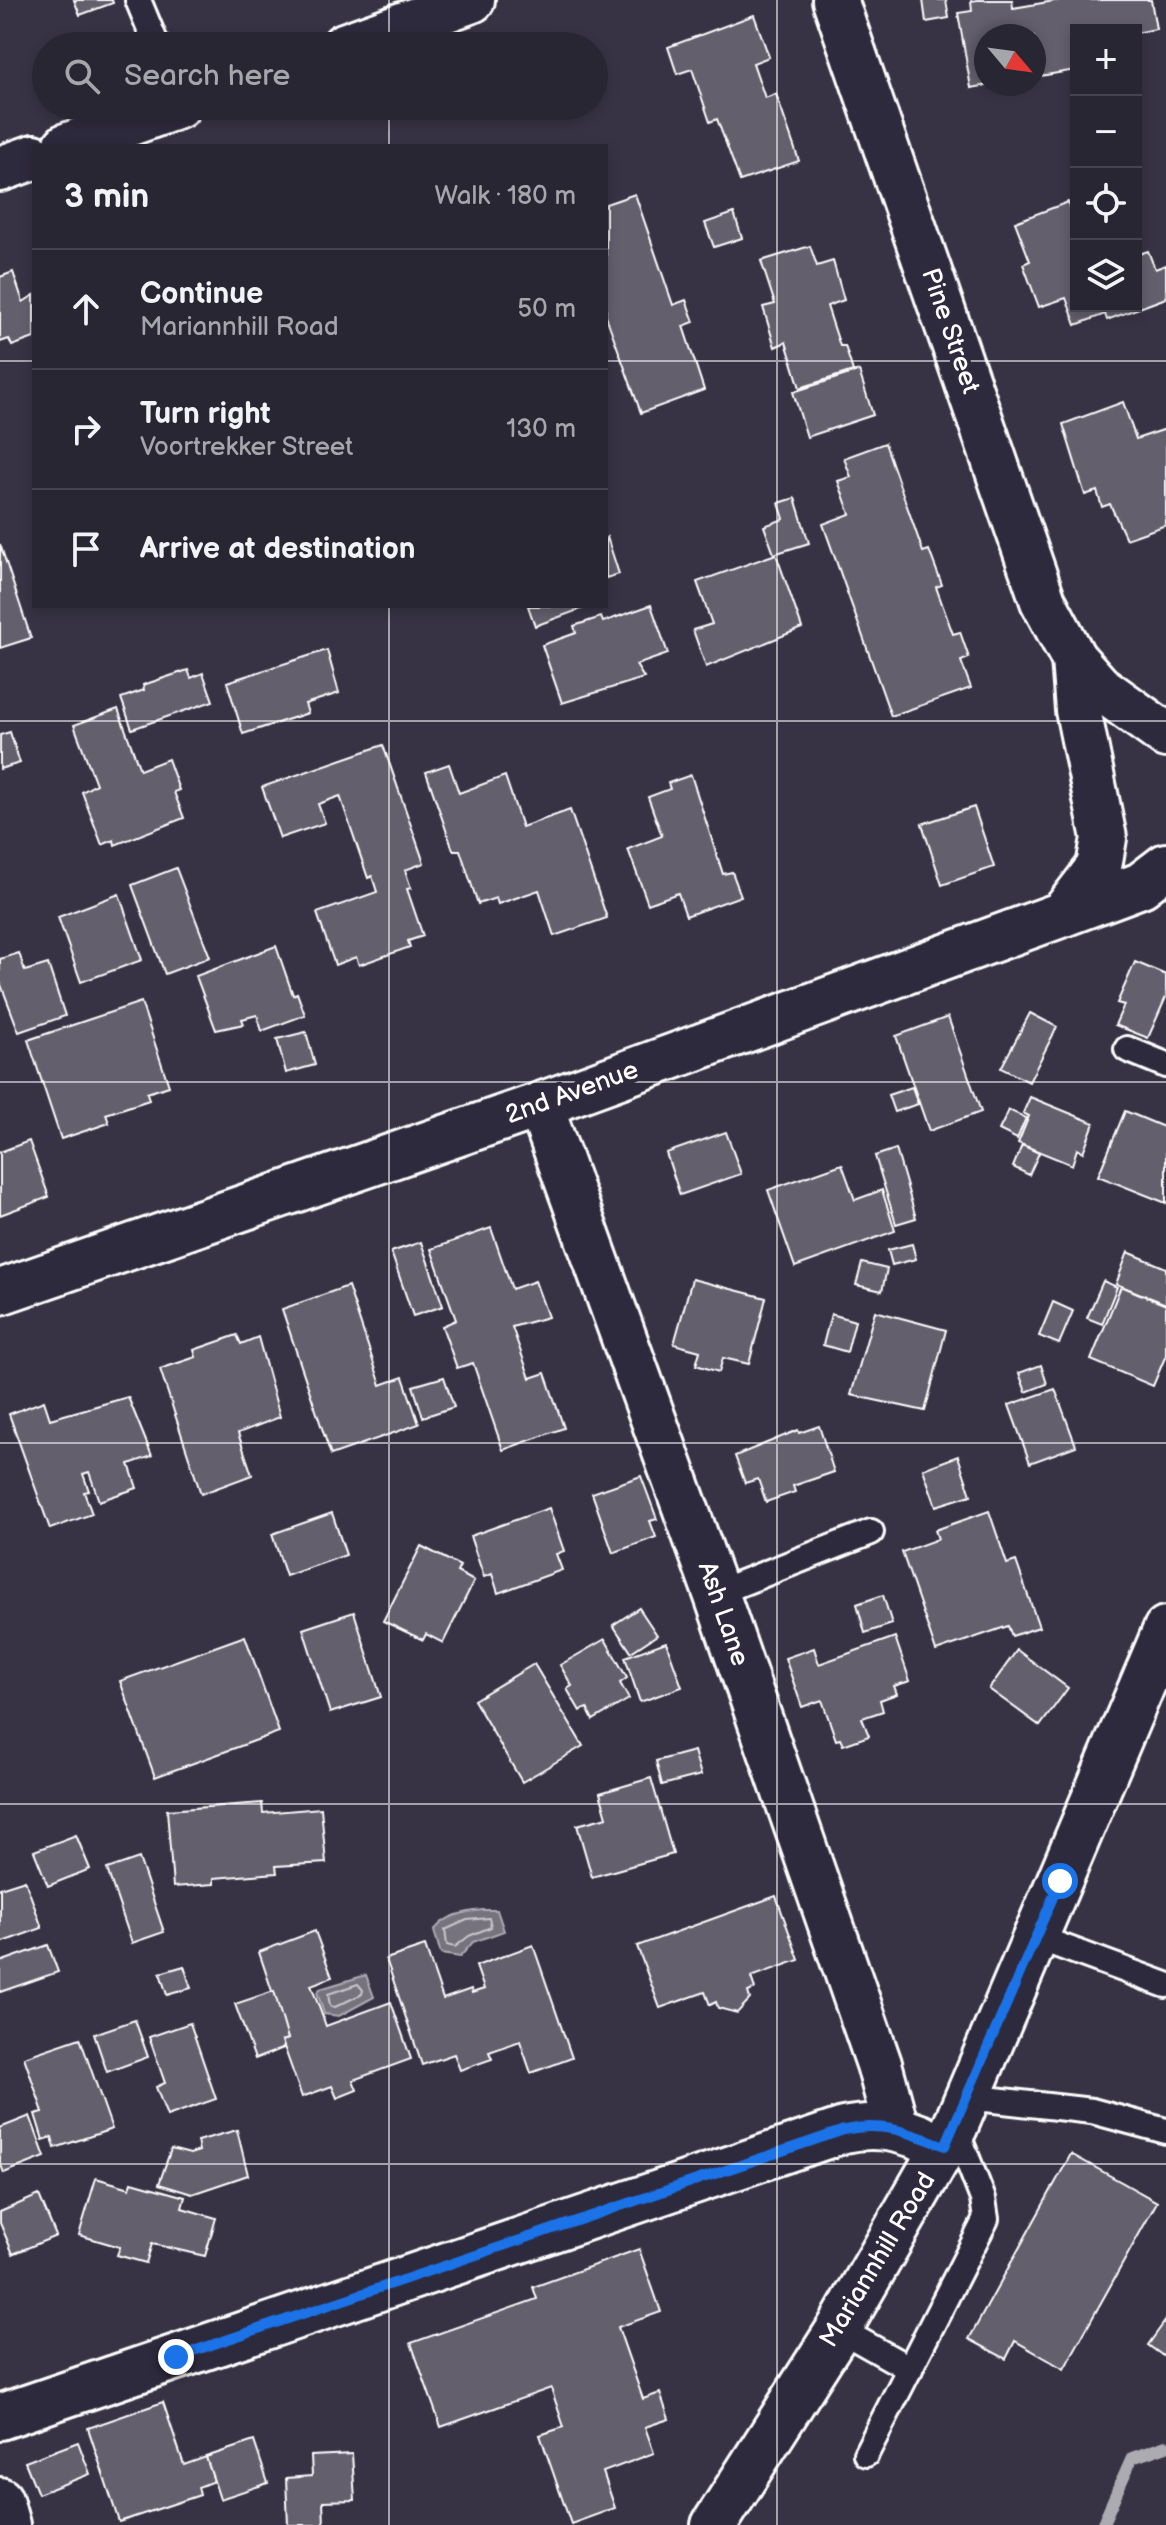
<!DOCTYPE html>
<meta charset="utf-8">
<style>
:root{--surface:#292634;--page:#353240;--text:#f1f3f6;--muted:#a5a5ac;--line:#45434f}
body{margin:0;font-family:"Balsamiq Sans",sans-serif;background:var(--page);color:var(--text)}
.controls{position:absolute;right:24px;top:24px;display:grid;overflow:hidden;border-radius:0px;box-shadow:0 4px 12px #0003}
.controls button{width:72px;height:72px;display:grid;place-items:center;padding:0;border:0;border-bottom:2px solid var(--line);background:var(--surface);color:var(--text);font:40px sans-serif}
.compass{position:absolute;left:974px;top:24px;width:72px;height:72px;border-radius:50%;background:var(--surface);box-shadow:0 4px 12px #0003;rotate:119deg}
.stop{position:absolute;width:24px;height:24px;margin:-18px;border:6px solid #1a73e8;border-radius:50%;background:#fff}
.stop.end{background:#1a73e8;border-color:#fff;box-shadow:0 2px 8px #0008}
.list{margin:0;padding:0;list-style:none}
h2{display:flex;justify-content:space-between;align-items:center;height:104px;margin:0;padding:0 32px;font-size:34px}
h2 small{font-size:26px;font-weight:400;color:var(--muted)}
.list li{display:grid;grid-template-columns:52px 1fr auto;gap:24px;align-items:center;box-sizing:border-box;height:120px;padding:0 32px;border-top:2px solid var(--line)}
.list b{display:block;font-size:30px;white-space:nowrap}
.list p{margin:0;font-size:26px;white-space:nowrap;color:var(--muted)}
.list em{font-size:26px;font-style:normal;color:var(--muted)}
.icon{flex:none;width:44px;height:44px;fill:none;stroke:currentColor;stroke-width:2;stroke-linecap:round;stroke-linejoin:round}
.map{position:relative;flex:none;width:1166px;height:2525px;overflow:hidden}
.search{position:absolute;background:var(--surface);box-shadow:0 4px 12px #0003;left:32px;top:32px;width:576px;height:88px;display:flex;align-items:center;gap:20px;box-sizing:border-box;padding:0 28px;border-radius:44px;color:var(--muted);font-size:30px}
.panel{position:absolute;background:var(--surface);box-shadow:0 4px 12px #0003;left:32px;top:144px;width:576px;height:464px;border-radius:0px}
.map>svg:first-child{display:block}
</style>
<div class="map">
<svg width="1166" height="2525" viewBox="0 0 1166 2525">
<rect width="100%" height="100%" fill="#373345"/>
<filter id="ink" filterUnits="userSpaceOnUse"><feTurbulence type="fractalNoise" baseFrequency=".0125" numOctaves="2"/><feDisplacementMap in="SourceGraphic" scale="16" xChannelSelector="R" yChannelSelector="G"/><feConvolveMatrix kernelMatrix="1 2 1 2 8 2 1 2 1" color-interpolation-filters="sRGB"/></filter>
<g filter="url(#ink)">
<g fill="#76737f" stroke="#adabb2" stroke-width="2">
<path d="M483,1910H497L504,1931L473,1942L460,1957L441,1954L434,1931C445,1915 465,1912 483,1910Z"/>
<polygon points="366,1975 374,1997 339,2016 324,2014 317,1992 320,1989"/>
</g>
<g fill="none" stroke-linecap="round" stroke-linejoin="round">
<g stroke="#c8c7cc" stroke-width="2">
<polygon points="489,1918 491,1927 469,1936 455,1947 447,1945 445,1930 467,1920"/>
<polygon points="358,1984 363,1990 362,1994 335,2007 330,2006 328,1994"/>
</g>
<polyline stroke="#adabb2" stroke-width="12" points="1102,2525 1132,2458 1166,2446"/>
</g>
<g fill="#635f6d" stroke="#fff" stroke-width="2">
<polygon points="74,0 112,0 113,3 80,15"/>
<polygon points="923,0 946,0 949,18 926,22"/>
<polygon points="977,0 1012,0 1013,8 1060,0 1151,0 1156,29 1136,33 1076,30 1076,70 1034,77 1034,36 986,36 986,84 993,84 971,88 958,13 972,11 971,1"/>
<polygon points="754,15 769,57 753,63 765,98 776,94 799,161 740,181 717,119 710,122 692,69 677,74 668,47"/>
<polygon points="635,194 673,305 686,300 694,322 683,326 704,390 641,413 606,316 606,204"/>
<polygon points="1068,202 1076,223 1076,306 1136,306 1136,255 1148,251 1155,269 1166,265 1166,298 1107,320 1105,314 1076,325 1066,298 1039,307 1023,264 1030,261 1015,222"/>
<polygon points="734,213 742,238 714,247 705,223"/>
<polygon points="810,246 817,266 833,261 844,300 827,306 840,346 845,346 853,371 800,388 786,342 775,347 763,307 775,304 761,261"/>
<polygon points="13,272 23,302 34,295 34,338 12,346 9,339 0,342 0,277"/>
<polygon points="859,371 873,415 807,437 793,392"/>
<polygon points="1123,402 1136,439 1166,429 1166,525 1126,539 1110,504 1102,507 1097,491 1085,495 1063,424"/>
<polygon points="885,443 923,552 929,550 942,585 936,587 953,634 960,632 969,658 961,661 971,688 891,716 823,524 850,514 838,481 851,477 844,458"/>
<polygon points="795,498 809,543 774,554 764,526 784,519 779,503"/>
<polygon points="607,537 619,574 606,578 606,538"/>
<polygon points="0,544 31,638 0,648"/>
<polygon points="776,554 802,628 706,667 693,630 712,624 697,582"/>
<polygon points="651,605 668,654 636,665 644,678 562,703 542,645 576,633 574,626 601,617 603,622"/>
<polygon points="528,606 589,606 535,626"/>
<polygon points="327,650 339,693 305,704 308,713 243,734 227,682"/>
<polygon points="188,670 191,678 203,673 213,701 132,729 121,698 144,690 143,685"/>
<polygon points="118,709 140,770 168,759 179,790 174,792 184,818 115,845 114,840 102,845 82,792 96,784 74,725"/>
<polygon points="10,732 20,763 0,769 0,735"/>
<polygon points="383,745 424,863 405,870 411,888 407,889 423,936 408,941 410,947 359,965 356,957 335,965 317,913 377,892 372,876 368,878 340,796 318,804 325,823 280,838 262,787"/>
<polygon points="449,764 459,793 505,776 522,827 570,810 607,918 554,936 539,890 498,904 496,898 478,904 460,850 453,850 426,772"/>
<polygon points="691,775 723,874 732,872 741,896 686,916 678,893 648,904 628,849 662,836 648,797 670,789 668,783"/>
<polygon points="974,807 994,867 942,885 922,824"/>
<polygon points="176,868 210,957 165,974 132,885"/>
<polygon points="119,894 142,960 81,982 58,917"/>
<polygon points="276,946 293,995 297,993 305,1015 262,1031 257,1015 242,1019 244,1024 216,1030 196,976"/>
<polygon points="19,953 25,971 48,964 65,1016 19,1032 0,982 0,959"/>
<polygon points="1135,962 1166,975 1166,997 1148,1038 1115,1025 1124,1005 1117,1003"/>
<polygon points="141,1002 169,1086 147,1093 149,1100 106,1114 109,1123 61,1139 28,1040"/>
<polygon points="1030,1013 1057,1027 1029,1082 1001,1068"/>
<polygon points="948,1017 981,1112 929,1131 896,1036"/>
<polygon points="306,1032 315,1065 286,1073 277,1039"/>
<polygon points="912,1087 918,1104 894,1112 888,1095"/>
<polygon points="1030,1097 1094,1123 1083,1152 1077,1149 1072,1165 1018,1143 1029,1116 1023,1113"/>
<polygon points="1009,1110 1026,1118 1017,1139 999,1130"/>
<polygon points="1125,1111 1166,1128 1166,1203 1098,1176"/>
<polygon points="726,1132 741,1174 680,1195 666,1153"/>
<polygon points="29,1141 49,1197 0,1215 0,1152"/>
<polygon points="1022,1145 1039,1153 1029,1175 1013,1167"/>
<polygon points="896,1149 916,1218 896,1224 875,1156"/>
<polygon points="842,1164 855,1200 882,1190 895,1231 795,1267 768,1190"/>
<polygon points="491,1228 512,1289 535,1281 548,1317 512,1327 530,1378 545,1373 564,1428 503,1450 473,1363 457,1368 442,1326 456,1320 431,1249"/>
<polygon points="421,1242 443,1306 413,1316 391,1252"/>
<polygon points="912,1244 916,1259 892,1265 888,1250"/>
<polygon points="1128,1252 1166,1268 1166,1304 1116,1284"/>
<polygon points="862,1263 887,1269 882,1291 856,1285"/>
<polygon points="692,1279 766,1298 749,1364 723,1358 719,1372 696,1365 700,1351 674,1344"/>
<polygon points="1103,1281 1117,1287 1102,1324 1087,1318"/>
<polygon points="348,1286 381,1385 403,1377 419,1424 331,1455 282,1309"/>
<polygon points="1121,1286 1166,1305 1166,1355 1153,1386 1091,1360"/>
<polygon points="1053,1302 1073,1311 1059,1344 1039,1336"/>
<polygon points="875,1311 946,1330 925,1411 851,1395"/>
<polygon points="831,1314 855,1321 847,1352 823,1345"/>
<polygon points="237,1335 241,1344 258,1337 280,1417 238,1433 252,1475 201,1494 160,1369 196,1357 194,1350"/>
<polygon points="1041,1365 1047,1384 1026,1392 1019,1373"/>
<polygon points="444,1377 454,1407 423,1417 413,1386"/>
<polygon points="1055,1389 1076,1446 1030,1463 1009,1405"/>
<polygon points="128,1397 152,1456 129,1464 137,1488 99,1501 89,1472 83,1474 89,1491 84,1492 92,1514 50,1529 9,1414 44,1401 50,1419"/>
<polygon points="819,1426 834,1472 793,1486 795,1492 766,1502 758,1479 745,1483 735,1456 798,1430 799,1433"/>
<polygon points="958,1456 971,1495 936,1506 923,1469"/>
<polygon points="641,1476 657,1519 650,1521 656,1537 613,1553 592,1493"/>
<polygon points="549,1508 564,1551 556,1554 562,1570 498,1593 492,1574 484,1577 470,1536"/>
<polygon points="989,1511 1007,1564 1016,1561 1039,1627 1012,1636 1008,1626 936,1651 902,1552 938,1539 935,1530"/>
<polygon points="332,1513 346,1555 286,1576 272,1534"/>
<polygon points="421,1546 460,1566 457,1572 474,1581 443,1643 426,1634 423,1640 383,1621"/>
<polygon points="883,1595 892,1624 865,1633 857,1604"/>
<polygon points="639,1608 657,1635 631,1652 613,1625"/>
<polygon points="354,1612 381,1697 330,1713 303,1629"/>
<polygon points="245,1636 279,1732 155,1777 120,1681"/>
<polygon points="895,1637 910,1681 894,1686 897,1694 880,1700 883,1711 862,1718 869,1736 843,1745 840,1739 836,1740 822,1700 802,1707 785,1658 814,1648 819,1664"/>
<polygon points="605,1639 627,1678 620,1683 629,1699 593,1720 587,1708 580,1711 567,1689 572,1686 560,1665"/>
<polygon points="666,1642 682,1687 640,1702 625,1657"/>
<polygon points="1017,1650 1068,1688 1040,1726 989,1689"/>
<polygon points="534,1664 583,1746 522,1782 474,1700"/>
<polygon points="694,1751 701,1775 662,1785 656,1761"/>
<polygon points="651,1778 673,1854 592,1877 577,1825 607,1817 600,1793"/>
<polygon points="262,1803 263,1813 321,1808 326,1863 276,1866 277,1873 214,1878 214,1884 173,1887 167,1810"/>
<polygon points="76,1835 90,1869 48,1886 34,1851"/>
<polygon points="139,1858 164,1932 132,1943 107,1869"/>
<polygon points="25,1880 42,1928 0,1943 0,1888"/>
<polygon points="776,1896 799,1960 751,1977 755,1989 748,1992 750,1999 737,2013 718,2008 716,2002 710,2005 705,1992 660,2008 637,1946"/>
<polygon points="315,1931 332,1977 311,1985 326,2026 391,2002 411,2059 353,2080 357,2090 337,2098 332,2086 302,2097 282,2041 288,2039 259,1952"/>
<polygon points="48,1945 58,1972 0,1992 0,1962"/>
<polygon points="533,1945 572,2058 531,2073 520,2041 489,2052 492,2059 460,2070 454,2054 422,2065 386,1959 425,1946 443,1999 471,1989 472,1993 484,1989 476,1966"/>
<polygon points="184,1966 191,1988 167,1995 160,1973"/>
<polygon points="274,1991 288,2039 282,2041 284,2048 255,2059 235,2004"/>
<polygon points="135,2020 148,2057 107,2072 94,2034"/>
<polygon points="190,2023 216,2099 167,2116 156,2087 165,2083 149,2037"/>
<polygon points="80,2038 112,2129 55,2148 52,2137 43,2140 35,2114 43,2112 24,2057"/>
<polygon points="30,2116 45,2157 4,2173 0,2162 0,2128"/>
<polygon points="237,2130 248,2175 192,2194 159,2184 171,2149 190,2154 199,2151 197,2141"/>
<polygon points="1071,2154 1157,2202 1064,2369 1015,2341 1006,2359 969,2339"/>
<polygon points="96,2178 130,2188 132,2182 185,2197 182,2208 216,2218 205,2256 152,2244 146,2263 117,2255 120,2247 79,2235"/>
<polygon points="39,2195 56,2236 13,2254 0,2223 0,2212"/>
<polygon points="639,2249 661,2312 618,2327 643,2399 660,2393 669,2419 645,2427 654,2453 603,2472 615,2508 571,2524 540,2435 564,2427 551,2388 441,2427 411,2343 537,2299 533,2287"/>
<polygon points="1166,2320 1166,2358 1148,2345"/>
<polygon points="163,2402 184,2465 206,2457 214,2481 198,2487 200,2495 119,2522 88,2428"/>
<polygon points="254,2441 268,2483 220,2499 206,2457"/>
<polygon points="78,2442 90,2474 38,2494 25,2462"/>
<polygon points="352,2454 355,2500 323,2501 324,2525 288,2525 286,2478 312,2476 311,2456"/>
</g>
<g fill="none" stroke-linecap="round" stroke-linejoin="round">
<defs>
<g id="lane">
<polyline points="138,0 157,46"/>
<polyline points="1127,1049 1166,1065"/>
<polyline points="716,1593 871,1532"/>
<polyline points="1036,1937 1166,1985"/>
<polyline points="968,2097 1092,2111 1166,2131"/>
<polyline points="839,2329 910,2369"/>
<polyline points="866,2454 986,2219 983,2199 955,2127"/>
</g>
<g id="street">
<polyline points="835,0 1043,601 1074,659 1099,687 1166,735"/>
<polyline points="344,46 472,0"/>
<polyline points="66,146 178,106"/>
<polyline points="0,169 34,157"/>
<polyline points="1063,914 1099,867 1104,838 1078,710 1074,659"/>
<polyline points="540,1105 716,1593 879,2064 896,2127"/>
<polyline points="0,1292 540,1105 1063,914 1141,885 1166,866"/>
<path d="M0,2417L844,2130C871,2124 894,2127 920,2137"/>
<polyline points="0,2500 7,2525"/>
</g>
<polyline id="secondary" points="714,2525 839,2329 955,2127 1166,1629"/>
</defs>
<use href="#lane" stroke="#fff" stroke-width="30"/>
<use href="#street" stroke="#fff" stroke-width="50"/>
<use href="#secondary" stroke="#fff" stroke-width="50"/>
<use href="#lane" stroke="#2f2a3d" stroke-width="24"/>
<use href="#street" stroke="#2f2a3d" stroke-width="44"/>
<use href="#secondary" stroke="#2f2a3d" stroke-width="44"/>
</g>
</g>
<g fill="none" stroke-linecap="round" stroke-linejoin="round" filter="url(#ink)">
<path stroke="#1a73e8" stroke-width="10" d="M176,2357L844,2130C882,2121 910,2133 945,2146L1060,1881"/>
</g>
<path fill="none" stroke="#fff" stroke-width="2" stroke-opacity="0.55" d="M389,0V46M777,0V2525M389,106V146M0,361H34M606,361H1166M389,606V2525M0,721H1166M0,1082H1166M0,1443H1166M0,1804H1166M0,2164H1166"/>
<g text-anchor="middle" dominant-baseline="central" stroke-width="8" stroke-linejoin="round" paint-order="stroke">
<g font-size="26" fill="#fff" stroke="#2f2a3d">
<text transform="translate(950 331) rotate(71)">Pine Street</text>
<text transform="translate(572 1093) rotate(-20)">2nd Avenue</text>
<text transform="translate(723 1614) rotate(71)">Ash Lane</text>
<text transform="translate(878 2260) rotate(-59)">Mariannhill Road</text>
</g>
</g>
</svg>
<div class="controls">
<button>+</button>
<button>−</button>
<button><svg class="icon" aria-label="locate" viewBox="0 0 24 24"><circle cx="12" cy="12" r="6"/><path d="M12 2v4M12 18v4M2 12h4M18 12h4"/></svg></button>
<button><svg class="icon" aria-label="layers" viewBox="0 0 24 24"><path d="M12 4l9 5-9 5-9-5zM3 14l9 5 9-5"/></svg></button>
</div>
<svg class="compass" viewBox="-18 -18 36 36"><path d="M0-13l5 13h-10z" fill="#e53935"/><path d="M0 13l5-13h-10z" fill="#a5a5ac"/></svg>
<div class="stop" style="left:1060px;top:1881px"></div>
<div class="stop end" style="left:176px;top:2357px"></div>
<div class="search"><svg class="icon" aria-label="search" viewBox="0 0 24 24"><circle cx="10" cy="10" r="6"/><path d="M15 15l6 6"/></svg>Search here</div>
<section class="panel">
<h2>3 min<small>Walk · 180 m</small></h2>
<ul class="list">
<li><svg class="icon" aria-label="ahead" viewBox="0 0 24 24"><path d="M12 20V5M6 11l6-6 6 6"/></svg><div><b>Continue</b><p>Mariannhill Road</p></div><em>50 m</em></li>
<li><svg class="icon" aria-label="right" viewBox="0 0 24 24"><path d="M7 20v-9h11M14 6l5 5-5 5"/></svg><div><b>Turn right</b><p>Voortrekker Street</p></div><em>130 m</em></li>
<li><svg class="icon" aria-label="arrive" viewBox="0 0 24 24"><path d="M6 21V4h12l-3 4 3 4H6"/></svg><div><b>Arrive at destination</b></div></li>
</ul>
</section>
</div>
